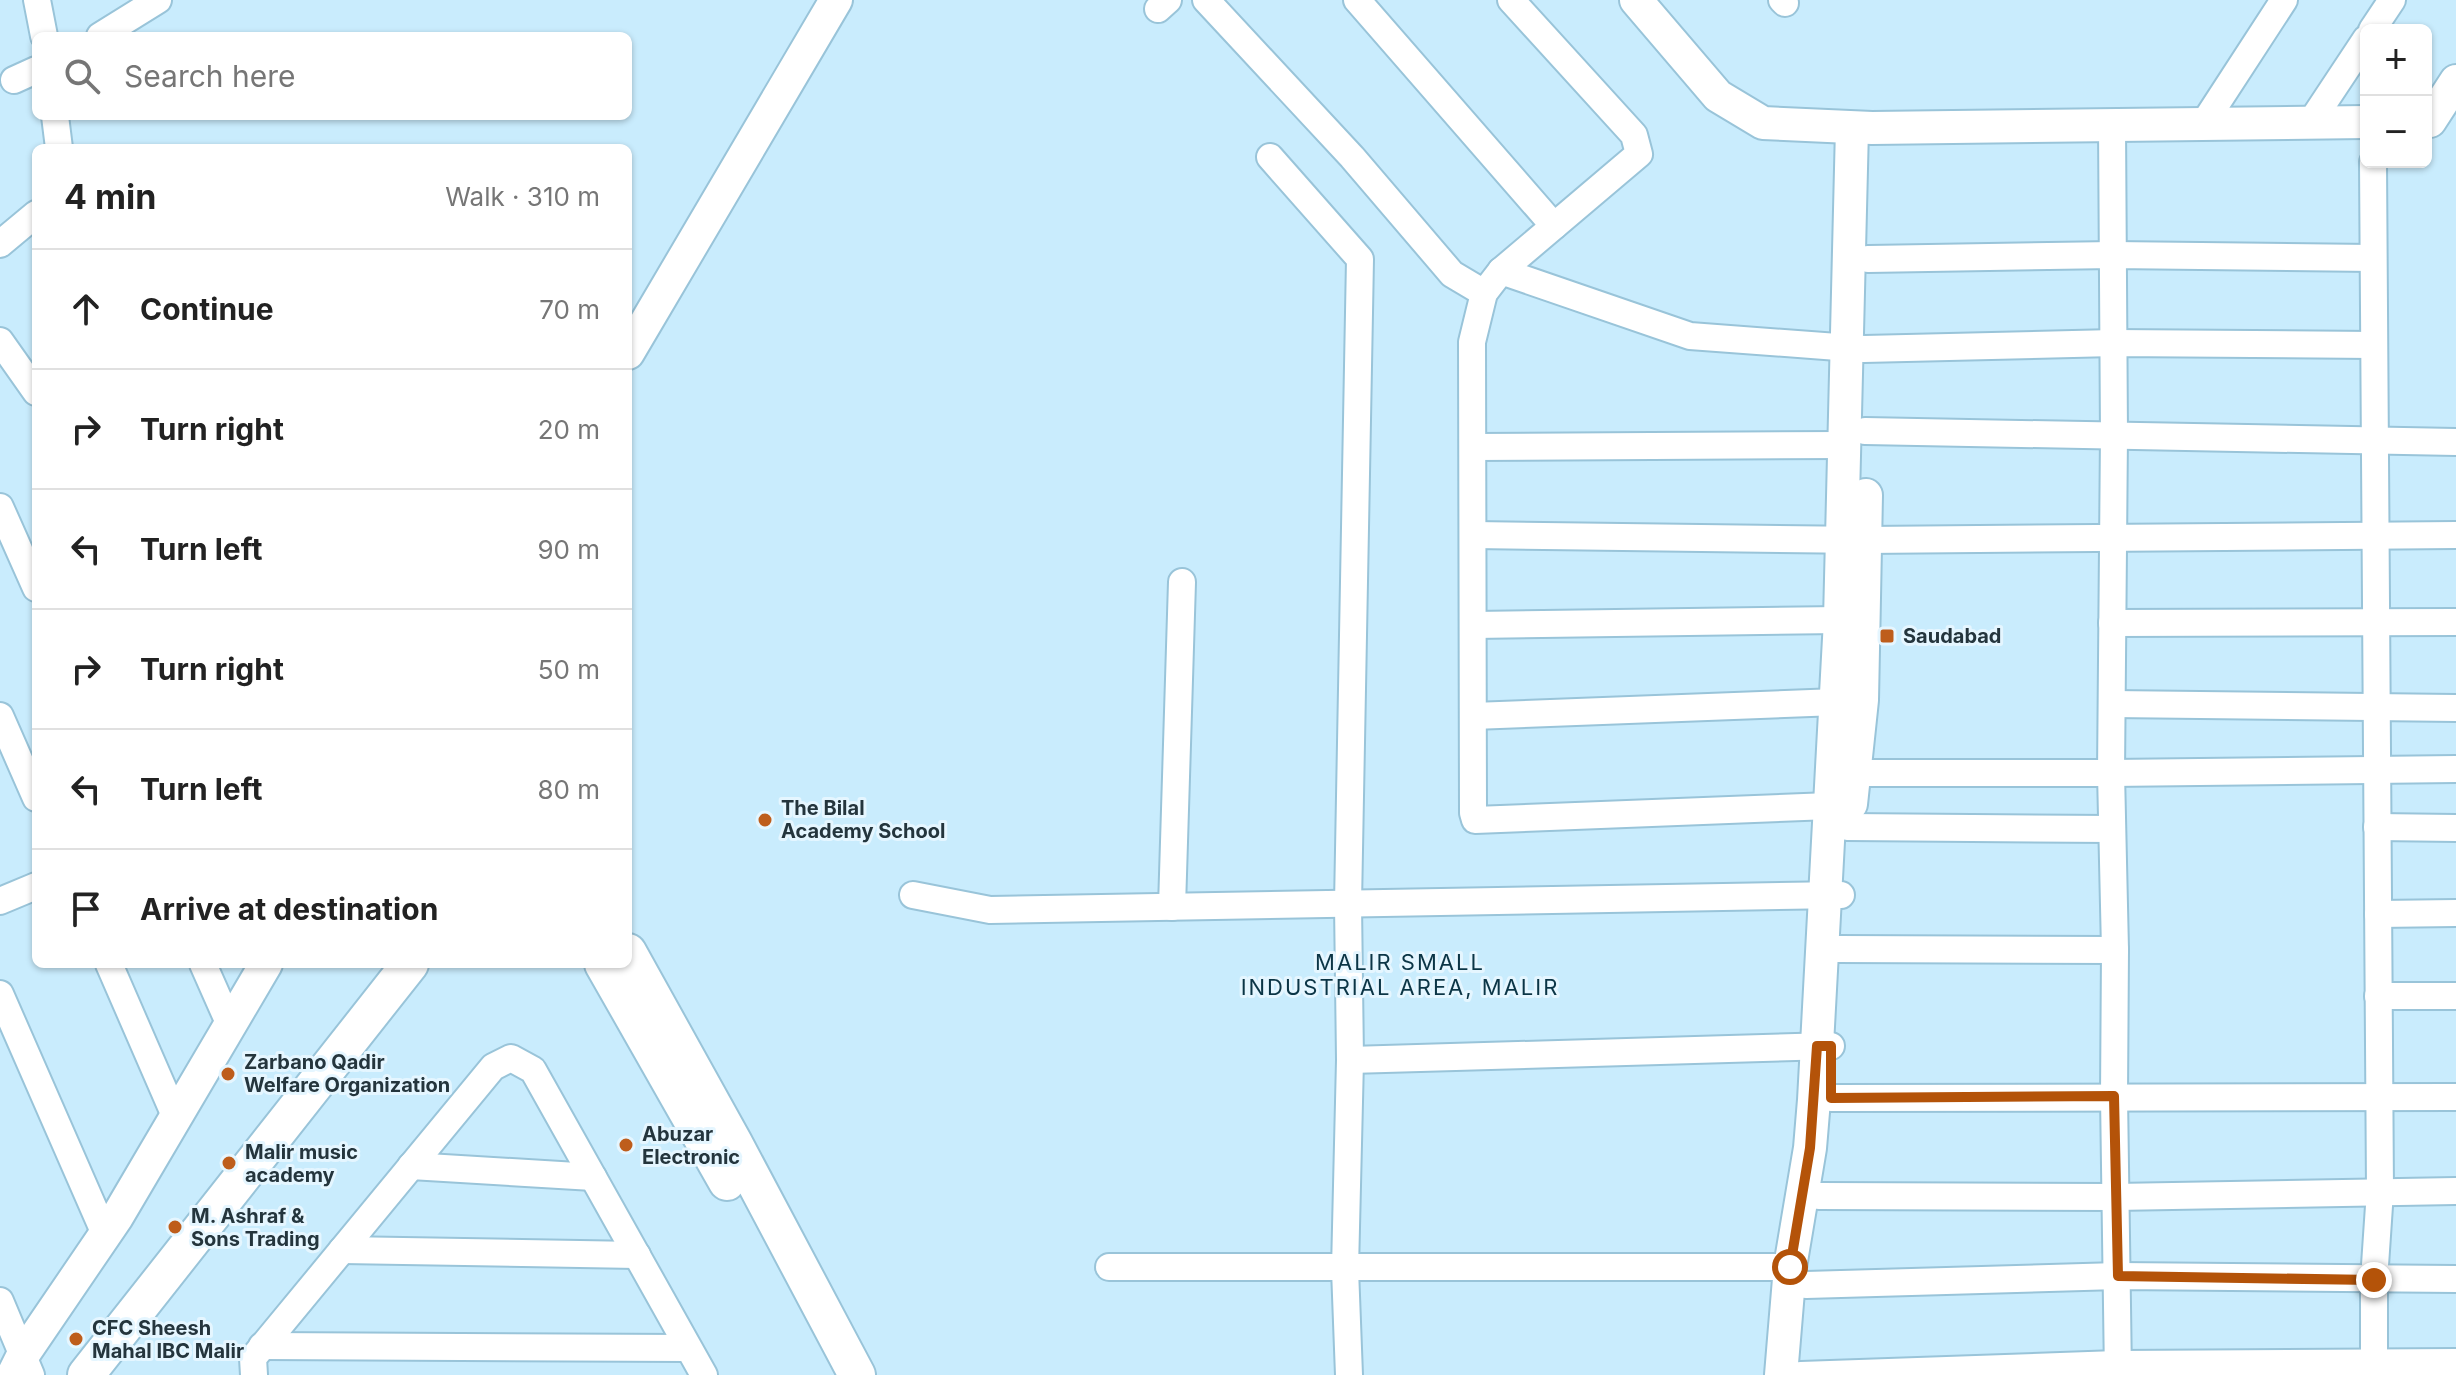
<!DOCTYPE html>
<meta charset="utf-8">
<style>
:root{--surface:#fff;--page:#f2f2f2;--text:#222;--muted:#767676;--line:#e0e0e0}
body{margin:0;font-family:Inter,sans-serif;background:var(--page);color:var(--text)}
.controls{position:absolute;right:24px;top:24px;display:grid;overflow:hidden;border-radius:12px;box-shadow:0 2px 6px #0004}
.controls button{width:72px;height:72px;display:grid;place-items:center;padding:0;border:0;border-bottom:2px solid var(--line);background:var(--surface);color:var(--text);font:40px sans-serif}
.stop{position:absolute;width:24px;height:24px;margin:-18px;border:6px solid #b45309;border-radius:50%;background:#fff}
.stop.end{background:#b45309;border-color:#fff;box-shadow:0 2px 8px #0008}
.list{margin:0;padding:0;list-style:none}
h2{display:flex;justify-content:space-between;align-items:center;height:104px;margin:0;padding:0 32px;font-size:34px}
h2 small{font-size:26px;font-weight:400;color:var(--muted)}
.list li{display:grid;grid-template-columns:52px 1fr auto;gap:24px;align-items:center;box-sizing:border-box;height:120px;padding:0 32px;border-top:2px solid var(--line)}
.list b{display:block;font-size:30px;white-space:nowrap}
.list em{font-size:26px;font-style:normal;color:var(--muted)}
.icon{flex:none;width:44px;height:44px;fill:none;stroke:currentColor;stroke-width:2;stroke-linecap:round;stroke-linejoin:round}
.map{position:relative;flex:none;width:2456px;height:1375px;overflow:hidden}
.search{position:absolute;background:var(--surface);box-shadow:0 2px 6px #0004;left:32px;top:32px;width:600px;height:88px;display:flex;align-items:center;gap:20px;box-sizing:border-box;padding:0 28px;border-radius:12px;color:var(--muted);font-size:30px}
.panel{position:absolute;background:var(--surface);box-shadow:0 2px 6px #0004;left:32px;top:144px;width:600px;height:824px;border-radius:12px}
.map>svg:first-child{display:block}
</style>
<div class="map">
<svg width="2456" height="1375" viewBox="0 0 2456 1375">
<rect width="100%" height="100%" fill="#c9ecfd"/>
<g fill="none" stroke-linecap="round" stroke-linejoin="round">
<defs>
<g id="minor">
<polyline points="37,0 44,36"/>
<polyline points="1206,0 1352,157 1452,274 1484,293"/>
<polyline points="1357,0 1554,226"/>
<polyline points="1511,0 1634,135 1639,154 1501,271 1484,293 1472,342 1473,813 1475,820 1830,806"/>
<polyline points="1782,0 1785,3"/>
<polyline points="1158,9 1168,0"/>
<polyline points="2372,30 2392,0"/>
<polyline points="100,36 158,0"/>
<polyline points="14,80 36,70"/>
<polyline points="55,116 59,148"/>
<polyline points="2311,122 2366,39"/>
<polyline points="2204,123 2284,0"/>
<polyline points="2112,125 2114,434 2111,773 2115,950 2114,1096 2118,1375"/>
<polyline points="1270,157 1360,259 1348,904 1350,1060 1345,1269 1349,1375"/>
<polyline points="2373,162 2380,1191 2374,1280 2374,1375"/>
<polyline points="0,244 36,214"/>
<polyline points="1868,259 2113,255 2373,258"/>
<polyline points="1501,271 1690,336 1864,349 2114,343 2374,345"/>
<polyline points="0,341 36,392"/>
<polyline points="1865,431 2456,442"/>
<polyline points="1474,447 1844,445"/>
<polyline points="0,507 36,588"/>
<polyline points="1474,535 1866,540 2456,535"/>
<polyline points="2112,623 2456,622"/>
<polyline points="1474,625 1840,620"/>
<polyline points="2112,704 2456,708"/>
<polyline points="0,716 36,798"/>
<polyline points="1473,716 1837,702"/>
<polyline points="1854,773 2111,773 2456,769"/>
<polyline points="1847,827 2112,829"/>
<polyline points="2377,827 2456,828"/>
<polyline points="913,895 990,910 1841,895"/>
<polyline points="0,901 36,886"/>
<polyline points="1172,907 1182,582"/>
<polyline points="2378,914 2456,913"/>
<polyline points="1838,949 2115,950"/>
<polyline points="109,964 176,1118"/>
<polyline points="203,964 230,1025"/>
<polyline points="0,994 105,1234"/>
<polyline points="2378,996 2456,996"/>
<polyline points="1350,1060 1831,1046"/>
<polyline points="1831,1098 2456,1097"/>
<polyline points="411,1166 593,1177"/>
<polyline points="1819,1196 2115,1197 2456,1191"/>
<polyline points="342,1250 637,1255"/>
<polyline points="1109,1267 1790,1267"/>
<polyline points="1806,1285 2118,1276 2456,1279"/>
<polyline points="0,1301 31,1375"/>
<polyline points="262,1346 688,1348"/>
<polyline points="254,1375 253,1358 493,1067 511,1058 533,1070 704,1375"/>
<polyline points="1801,1375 2117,1364 2456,1362"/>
</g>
<g id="tertiary">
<polyline points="1636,0 1718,96 1763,123 1872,128 2366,122"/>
<polyline points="2430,121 2456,81"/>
<polyline points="628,353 836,0"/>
<polyline points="1851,804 1862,700 1866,495"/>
<polyline points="13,1375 23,1355 117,1217 266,964"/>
<polyline points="1781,1375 1790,1267 1810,1148 1814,1100 1840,620 1852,128"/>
</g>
<g id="secondary">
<polyline points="628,952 734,1143 857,1375"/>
<polyline points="603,964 727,1182"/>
<polyline points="86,1375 410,964"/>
</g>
</defs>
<use href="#minor" stroke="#99c4d9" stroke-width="30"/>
<use href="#tertiary" stroke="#99c4d9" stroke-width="36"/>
<use href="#secondary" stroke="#99c4d9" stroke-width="40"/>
<use href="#minor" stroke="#fff" stroke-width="26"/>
<use href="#tertiary" stroke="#fff" stroke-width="32"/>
<use href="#secondary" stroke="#fff" stroke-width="36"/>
</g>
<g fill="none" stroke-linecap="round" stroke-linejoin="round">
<polyline stroke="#b45309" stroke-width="10" points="1790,1267 1810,1148 1817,1046 1831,1046 1831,1098 2114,1096 2118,1276 2374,1280"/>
</g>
<g fill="#be5d1b" stroke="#e5f6ff" stroke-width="3">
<rect x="1879" y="628" width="16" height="16" rx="4"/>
<circle cx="765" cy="820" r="8"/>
<circle cx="228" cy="1074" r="8"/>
<circle cx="626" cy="1145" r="8"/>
<circle cx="229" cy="1163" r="8"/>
<circle cx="175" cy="1227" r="8"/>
<circle cx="76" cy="1339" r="8"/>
</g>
<g text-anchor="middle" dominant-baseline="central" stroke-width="6" stroke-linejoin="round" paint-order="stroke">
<g font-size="20" font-weight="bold" fill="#24353d" stroke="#e5f6ff" text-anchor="start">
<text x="1903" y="636">Saudabad</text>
<text x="781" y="808">The Bilal<tspan x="781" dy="23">Academy School</tspan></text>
<text x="244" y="1062">Zarbano Qadir<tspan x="244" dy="23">Welfare Organization</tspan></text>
<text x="642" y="1134">Abuzar<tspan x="642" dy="23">Electronic</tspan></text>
<text x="245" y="1152">Malir music<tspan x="245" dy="23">academy</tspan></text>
<text x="191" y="1216">M. Ashraf &amp;<tspan x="191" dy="23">Sons Trading</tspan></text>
<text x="92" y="1328">CFC Sheesh<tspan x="92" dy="23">Mahal IBC Malir</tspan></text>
</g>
<g font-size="22" letter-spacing="2" fill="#0b3546" stroke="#e5f6ff">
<text x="1400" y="962">MALIR SMALL<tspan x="1400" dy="25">INDUSTRIAL AREA, MALIR</tspan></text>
</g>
</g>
</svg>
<div class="controls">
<button>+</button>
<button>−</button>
</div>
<div class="stop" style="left:1790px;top:1267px"></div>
<div class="stop end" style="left:2374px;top:1280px"></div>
<div class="search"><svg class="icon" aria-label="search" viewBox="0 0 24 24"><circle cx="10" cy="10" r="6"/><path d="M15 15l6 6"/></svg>Search here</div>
<section class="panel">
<h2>4 min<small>Walk · 310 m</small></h2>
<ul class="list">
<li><svg class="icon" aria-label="ahead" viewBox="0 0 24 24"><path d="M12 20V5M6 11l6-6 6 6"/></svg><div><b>Continue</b></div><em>70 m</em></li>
<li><svg class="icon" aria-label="right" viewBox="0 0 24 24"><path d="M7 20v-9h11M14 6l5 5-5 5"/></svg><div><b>Turn right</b></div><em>20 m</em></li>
<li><svg class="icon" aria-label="left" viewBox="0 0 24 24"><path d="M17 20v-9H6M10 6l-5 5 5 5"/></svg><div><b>Turn left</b></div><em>90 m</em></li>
<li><svg class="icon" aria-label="right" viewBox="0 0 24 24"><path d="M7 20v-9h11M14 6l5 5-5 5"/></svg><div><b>Turn right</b></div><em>50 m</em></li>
<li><svg class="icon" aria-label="left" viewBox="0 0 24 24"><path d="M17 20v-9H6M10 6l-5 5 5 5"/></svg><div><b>Turn left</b></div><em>80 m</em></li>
<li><svg class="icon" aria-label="arrive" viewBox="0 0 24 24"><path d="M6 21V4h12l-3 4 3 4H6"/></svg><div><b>Arrive at destination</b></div></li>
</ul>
</section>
</div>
